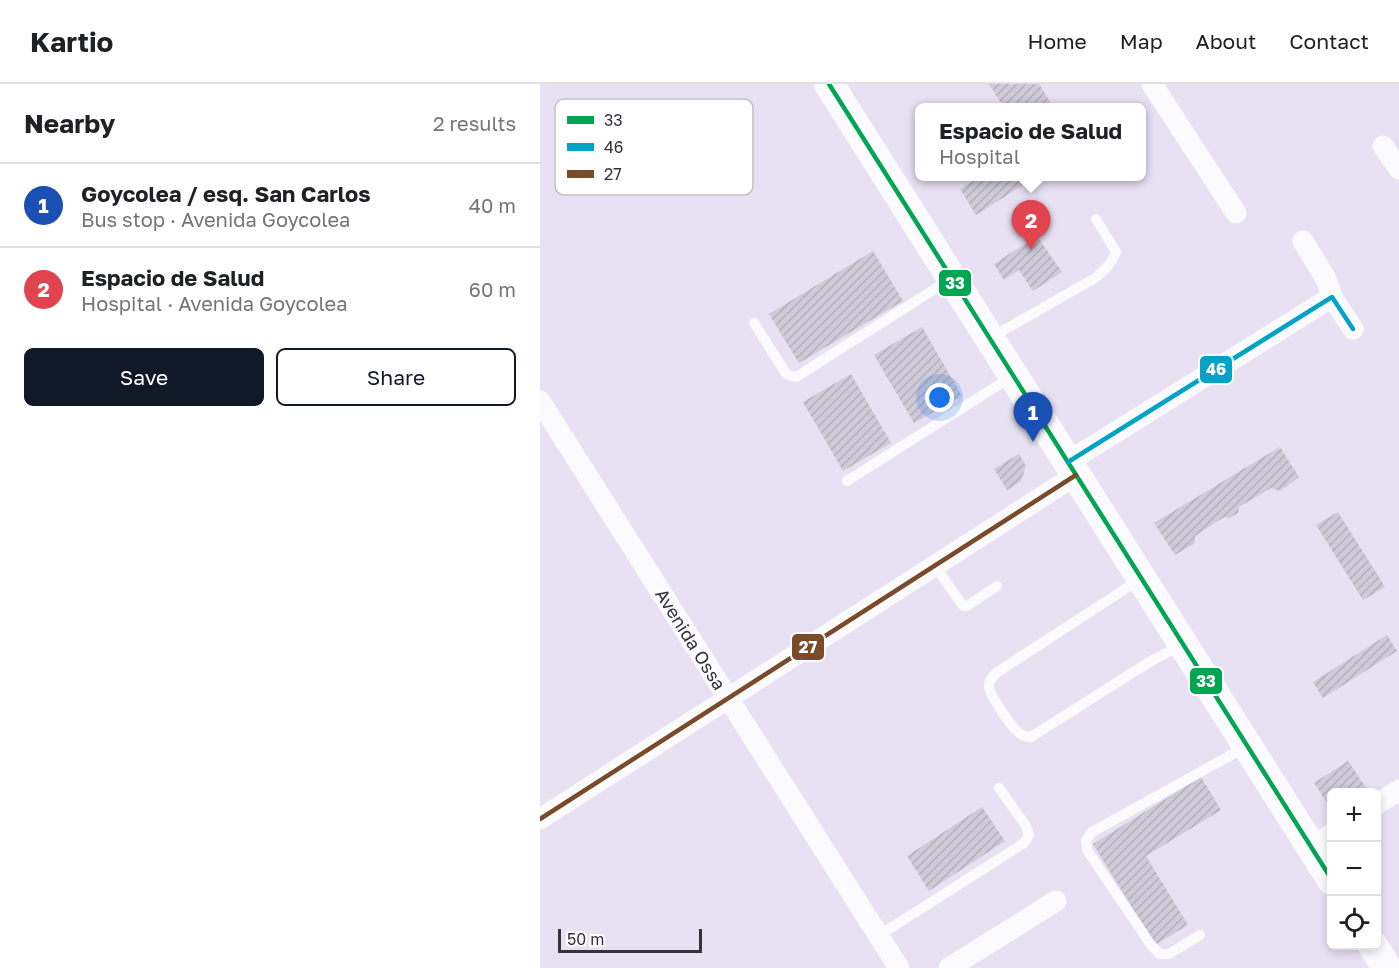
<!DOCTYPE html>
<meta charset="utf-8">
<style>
:root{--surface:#fff;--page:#f2f2f2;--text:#202124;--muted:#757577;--line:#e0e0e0;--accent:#111827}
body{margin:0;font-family:"Golos Text",sans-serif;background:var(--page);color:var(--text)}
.controls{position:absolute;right:18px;bottom:18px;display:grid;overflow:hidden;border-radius:9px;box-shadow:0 3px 9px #0003}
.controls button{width:54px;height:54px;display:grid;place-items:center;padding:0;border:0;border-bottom:2px solid var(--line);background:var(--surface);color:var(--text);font:30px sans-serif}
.scale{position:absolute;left:18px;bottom:15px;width:144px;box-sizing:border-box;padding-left:6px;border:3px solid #35313d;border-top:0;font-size:16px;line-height:21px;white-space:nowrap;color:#35313d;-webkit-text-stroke:4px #fff;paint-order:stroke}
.you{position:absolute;left:400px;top:314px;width:21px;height:21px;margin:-15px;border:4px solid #fff;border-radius:50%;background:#1a73e8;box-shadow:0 0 0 9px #1a73e833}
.badge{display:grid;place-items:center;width:39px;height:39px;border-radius:50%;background:var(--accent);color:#fff;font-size:20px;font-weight:700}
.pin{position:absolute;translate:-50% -50px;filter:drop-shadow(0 2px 3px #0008)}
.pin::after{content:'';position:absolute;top:32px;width:21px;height:18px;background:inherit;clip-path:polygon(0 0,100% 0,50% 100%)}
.popup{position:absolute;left:375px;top:19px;width:231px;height:78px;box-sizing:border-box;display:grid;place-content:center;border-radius:9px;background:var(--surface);filter:drop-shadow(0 2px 4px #0005);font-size:20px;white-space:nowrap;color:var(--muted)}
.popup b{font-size:22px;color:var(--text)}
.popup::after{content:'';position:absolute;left:50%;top:100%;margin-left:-12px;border:12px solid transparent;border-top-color:var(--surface)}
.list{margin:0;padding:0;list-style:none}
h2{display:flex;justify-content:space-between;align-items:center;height:78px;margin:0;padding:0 24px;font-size:26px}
h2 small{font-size:20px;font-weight:400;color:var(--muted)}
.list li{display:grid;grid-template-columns:39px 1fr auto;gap:18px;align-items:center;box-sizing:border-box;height:84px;padding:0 24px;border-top:2px solid var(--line)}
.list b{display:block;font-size:22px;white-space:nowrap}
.list p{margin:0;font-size:20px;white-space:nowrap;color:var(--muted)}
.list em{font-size:20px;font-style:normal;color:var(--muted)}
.actions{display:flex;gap:12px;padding:18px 24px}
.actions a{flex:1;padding:14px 0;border:2px solid var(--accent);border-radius:9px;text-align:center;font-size:21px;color:var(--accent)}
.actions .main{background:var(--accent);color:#fff}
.icon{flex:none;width:33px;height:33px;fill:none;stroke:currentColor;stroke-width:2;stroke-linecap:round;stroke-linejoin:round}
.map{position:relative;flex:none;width:859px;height:884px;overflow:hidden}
header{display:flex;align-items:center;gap:36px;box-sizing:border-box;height:84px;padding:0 30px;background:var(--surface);border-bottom:2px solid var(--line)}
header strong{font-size:28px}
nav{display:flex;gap:33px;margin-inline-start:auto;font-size:21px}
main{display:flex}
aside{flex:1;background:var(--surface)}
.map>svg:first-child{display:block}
</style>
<header>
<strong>Kartio</strong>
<nav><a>Home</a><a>Map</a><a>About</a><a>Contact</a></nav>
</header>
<main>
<aside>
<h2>Nearby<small>2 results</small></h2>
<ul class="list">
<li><span class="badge" style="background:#1a4fb4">1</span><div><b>Goycolea / esq. San Carlos</b><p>Bus stop · Avenida Goycolea</p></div><em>40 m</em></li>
<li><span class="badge" style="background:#e0444e">2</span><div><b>Espacio de Salud</b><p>Hospital · Avenida Goycolea</p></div><em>60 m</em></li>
</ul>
<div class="actions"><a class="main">Save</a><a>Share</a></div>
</aside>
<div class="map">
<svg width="859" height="884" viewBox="0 0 859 884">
<defs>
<pattern id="building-hatch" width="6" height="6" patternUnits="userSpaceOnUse" patternTransform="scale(1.5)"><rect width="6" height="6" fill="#cecad8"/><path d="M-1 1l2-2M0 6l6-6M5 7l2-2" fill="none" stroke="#b2aeba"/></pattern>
</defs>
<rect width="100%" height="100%" fill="#e7e1f3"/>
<g fill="url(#building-hatch)">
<polygon points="449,0 499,0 514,24 464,24"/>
<polygon points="440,92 497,92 436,131 420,105"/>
<polygon points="497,152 522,188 493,207 479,186 464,196 454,180"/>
<polygon points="333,167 363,217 259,279 229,230"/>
<polygon points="382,243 422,312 374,339 334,271"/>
<polygon points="311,290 351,359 303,387 263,318"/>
<polygon points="740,363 759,393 740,407 731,404 699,423 698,429 689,434 684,433 655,452 655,459 635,471 614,439"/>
<polygon points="479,370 486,382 481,397 467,406 454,385"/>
<polygon points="798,428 845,503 823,516 776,441"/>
<polygon points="847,551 857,567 783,614 773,598"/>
<polygon points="808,677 829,708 792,708 792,726 774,699"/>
<polygon points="661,693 681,726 606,772 648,841 615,861 553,760"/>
<polygon points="442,723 465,757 389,807 367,772"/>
</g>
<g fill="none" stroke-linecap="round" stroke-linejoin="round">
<g stroke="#fbfafd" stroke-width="10">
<polyline points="214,239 245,288 248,291 256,293 409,196"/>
<path d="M450,254L555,194C564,186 572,180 576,168L556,135"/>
<polyline points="307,397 471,293"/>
<polyline points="395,482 423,522 427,522 457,502"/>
<path d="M599,496L459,587C454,591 448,596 449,603C450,612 471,642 478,648C482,652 486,653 491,653L611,577L641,561"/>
<polyline points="660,851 629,870 620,870 611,861 547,766 546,756 552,748 704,664"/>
<polyline points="338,852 484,759 489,751 486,742 459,704"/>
</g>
<g stroke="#fbfafd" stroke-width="21">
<polyline points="612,0 696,129"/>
<polyline points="843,62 859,85"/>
<polyline points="763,157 786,195 792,213"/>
<polyline points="0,317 359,884"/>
<polyline points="528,378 792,213 813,245"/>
<polyline points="836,721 859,706"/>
<polyline points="0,735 536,391"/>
<polyline points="771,763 792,750"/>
<polyline points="409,884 516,817"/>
</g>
<g stroke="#fbfafd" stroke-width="30">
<polyline points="289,0 792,796"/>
<polyline points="833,862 847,884"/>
</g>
<defs>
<polyline id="bus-1" points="289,0 792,796"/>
<polyline id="bus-2" points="528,378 792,213 813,245"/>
<polyline id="bus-3" points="0,735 536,391"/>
</defs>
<use href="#bus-1" stroke="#fff" stroke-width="9"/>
<use href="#bus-2" stroke="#fff" stroke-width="9"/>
<use href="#bus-3" stroke="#fff" stroke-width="9"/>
<use href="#bus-1" stroke="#00a651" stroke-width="4.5"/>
<use href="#bus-2" stroke="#03a3c7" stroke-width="4.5"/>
<use href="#bus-3" stroke="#7a4b2a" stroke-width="4.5"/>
</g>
<g text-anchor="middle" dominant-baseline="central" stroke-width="4.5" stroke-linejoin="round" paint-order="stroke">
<g font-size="18" fill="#35313d" stroke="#fff">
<text transform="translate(151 555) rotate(58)">Avenida Ossa</text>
</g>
</g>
<rect x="15" y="15" width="198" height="96" rx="9" fill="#fff" stroke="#c2c1c5" stroke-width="1.5"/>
<rect x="27" y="32" width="27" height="8" fill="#00a651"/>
<rect x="27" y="59" width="27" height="8" fill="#03a3c7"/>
<rect x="27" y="86" width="27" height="8" fill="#7a4b2a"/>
<g font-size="16" fill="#35313d">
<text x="64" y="42">33</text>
<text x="64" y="69">46</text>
<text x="64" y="96">27</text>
</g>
<g stroke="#fff" stroke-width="2">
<rect x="398" y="185" width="34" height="28" rx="6" fill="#00a651"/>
<rect x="659" y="271" width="34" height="29" rx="6" fill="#03a3c7"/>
<rect x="251" y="549" width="34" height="28" rx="6" fill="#7a4b2a"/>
<rect x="649" y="583" width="34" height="28" rx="6" fill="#00a651"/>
</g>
<g font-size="16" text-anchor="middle" font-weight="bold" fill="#fff">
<text x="415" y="205">33</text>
<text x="676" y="291">46</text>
<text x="268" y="569">27</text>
<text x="666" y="603">33</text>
</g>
</svg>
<div class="controls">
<button>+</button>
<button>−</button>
<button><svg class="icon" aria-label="locate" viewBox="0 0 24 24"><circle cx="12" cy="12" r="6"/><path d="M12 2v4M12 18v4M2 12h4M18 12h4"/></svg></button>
</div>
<div class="scale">50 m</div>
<div class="you"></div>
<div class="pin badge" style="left:493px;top:358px;background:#1a4fb4">1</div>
<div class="pin badge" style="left:491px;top:166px;background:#e0444e">2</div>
<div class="popup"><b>Espacio de Salud</b>Hospital</div>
</div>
</main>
